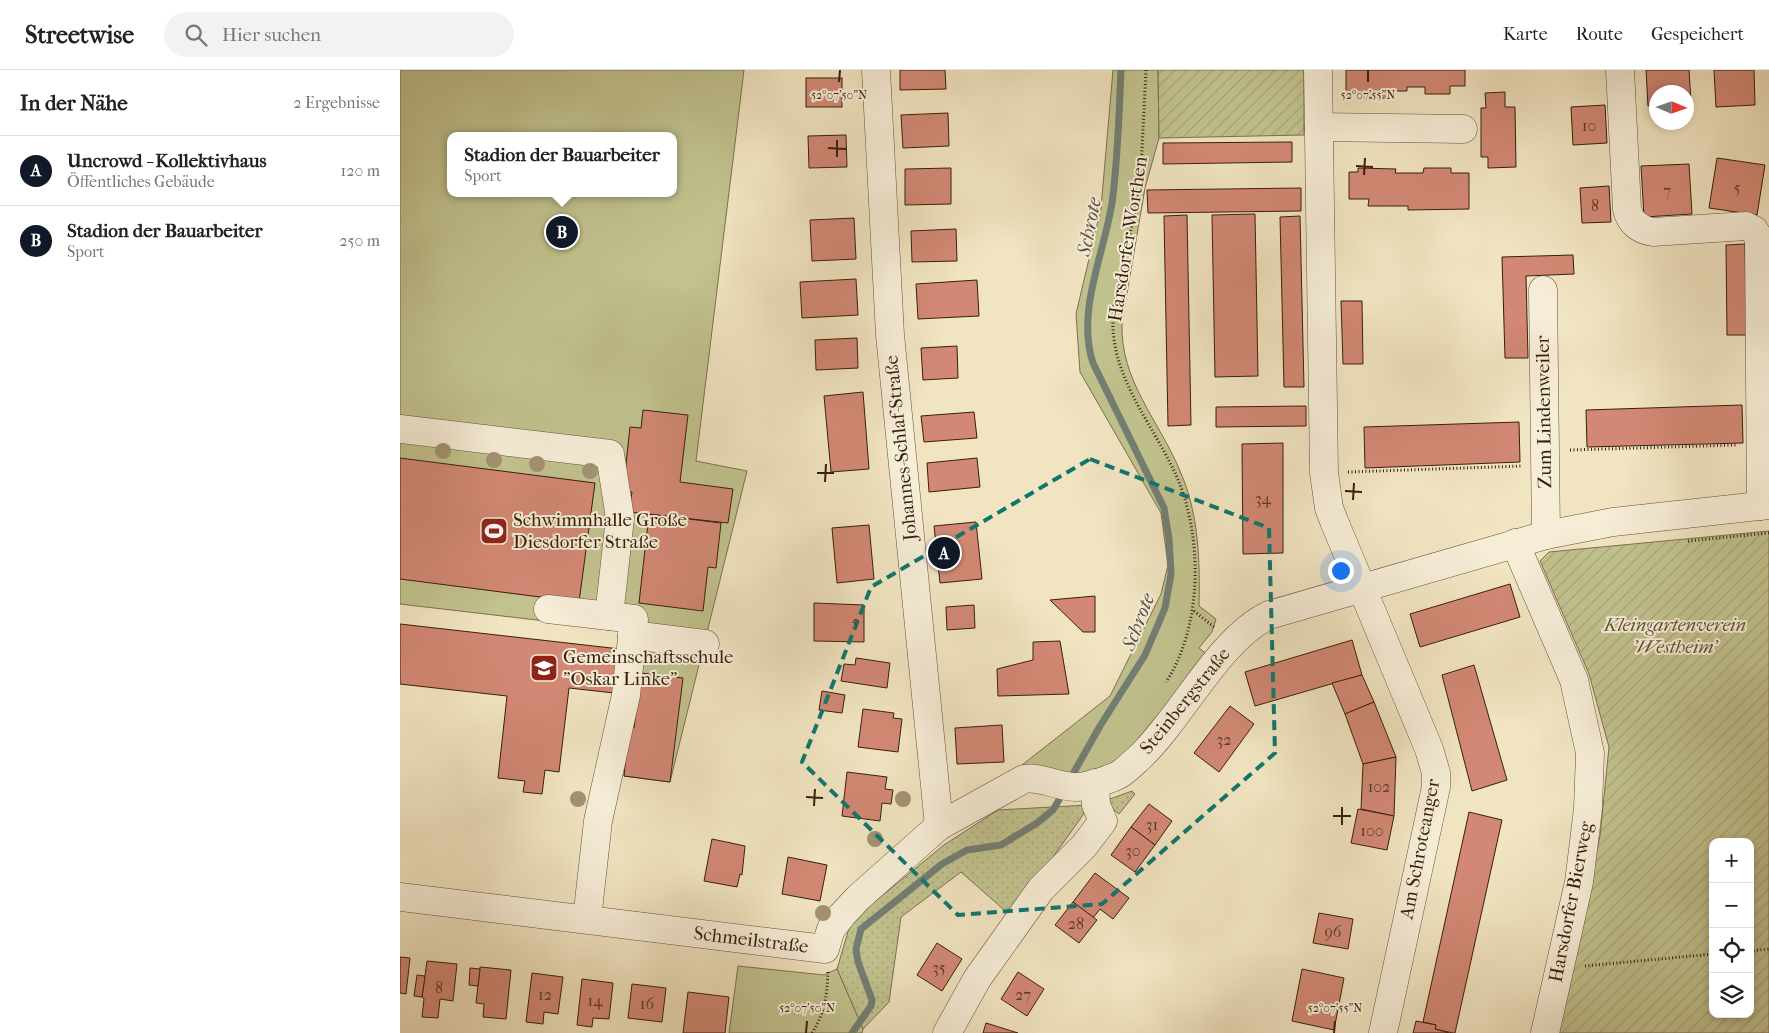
<!DOCTYPE html>
<html lang="de">
<meta charset="utf-8">
<style>
:root{--surface:#fff;--page:#f2f2f2;--text:#222;--muted:#767676;--line:#e0e0e0;--accent:#111827}
body{margin:0;font-family:"IM FELL French Canon",serif;background:var(--page);color:var(--text)}
.controls{position:absolute;right:15px;bottom:15px;display:grid;overflow:hidden;border-radius:10px;box-shadow:0 2px 8px #0003}
.controls button{width:45px;height:45px;display:grid;place-items:center;padding:0;border:0;border-bottom:1px solid var(--line);background:var(--surface);color:var(--text);font:25px sans-serif}
.compass{position:absolute;left:1249px;top:15px;width:45px;height:45px;border-radius:50%;background:var(--surface);box-shadow:0 2px 8px #0003;rotate:92deg}
.you{position:absolute;left:940px;top:500px;width:18px;height:18px;margin:-12px;border:4px solid #fff;border-radius:50%;background:#1a73e8;box-shadow:0 0 0 8px #1a73e833}
.badge{display:grid;place-items:center;width:32px;height:32px;border-radius:50%;background:var(--accent);color:#fff;font-size:16px;font-weight:700}
.pin{position:absolute;translate:-50% -50%;border:2px solid #fff;box-shadow:0 1px 5px #0006}
.popup{position:absolute;left:47px;top:62px;width:230px;height:65px;box-sizing:border-box;display:grid;place-content:center;border-radius:10px;background:var(--surface);filter:drop-shadow(0 1px 4px #0005);font-size:16px;white-space:nowrap;color:var(--muted)}
.popup b{font-size:19px;color:var(--text)}
.popup::after{content:'';position:absolute;left:50%;top:100%;margin-left:-10px;border:10px solid transparent;border-top-color:var(--surface)}
.list{margin:0;padding:0;list-style:none}
h2{display:flex;justify-content:space-between;align-items:center;height:65px;margin:0;padding:0 20px;font-size:21px}
h2 small{font-size:16px;font-weight:400;color:var(--muted)}
.list li{display:grid;grid-template-columns:32px 1fr auto;gap:15px;align-items:center;box-sizing:border-box;height:70px;padding:0 20px;border-top:1px solid var(--line)}
.list b{display:block;font-size:19px;white-space:nowrap}
.list p{margin:0;font-size:16px;white-space:nowrap;color:var(--muted)}
.list em{font-size:16px;font-style:normal;color:var(--muted)}
.icon{flex:none;width:28px;height:28px;fill:none;stroke:currentColor;stroke-width:2;stroke-linecap:round;stroke-linejoin:round}
.map{position:relative;flex:none;width:1369px;height:963px;overflow:hidden}
header{display:flex;align-items:center;gap:30px;box-sizing:border-box;height:70px;padding:0 25px;background:var(--surface);border-bottom:1px solid var(--line)}
header strong{font-size:24px}
nav{display:flex;gap:28px;margin-inline-start:auto;font-size:18px}
.search{width:350px;height:45px;background:var(--page);display:flex;align-items:center;gap:12px;box-sizing:border-box;padding:0 18px;border-radius:28px;color:var(--muted);font-size:19px}
main{display:flex}
aside{flex:1;background:var(--surface)}
.map>svg:first-child{display:block}
</style>
<header>
<strong>Streetwise</strong>
<div class="search"><svg class="icon" aria-label="search" viewBox="0 0 24 24"><circle cx="10" cy="10" r="6"/><path d="M15 15l6 6"/></svg>Hier suchen</div>
<nav><a>Karte</a><a>Route</a><a>Gespeichert</a></nav>
</header>
<main>
<aside>
<h2>In der Nähe<small>2 Ergebnisse</small></h2>
<ul class="list">
<li><span class="badge">A</span><div><b>Uncrowd - Kollektivhaus</b><p>Öffentliches Gebäude</p></div><em>120 m</em></li>
<li><span class="badge">B</span><div><b>Stadion der Bauarbeiter</b><p>Sport</p></div><em>250 m</em></li>
</ul>
</aside>
<div class="map">
<svg width="1369" height="963" viewBox="0 0 1369 963">
<defs>
<pattern id="grass-dots" width="8" height="8" patternUnits="userSpaceOnUse" patternTransform="scale(1.25)"><rect width="8" height="8" fill="#c1c28e"/><path d="M2 2h.1M6 6h.1" fill="none" stroke="#a7a679" stroke-width="1.8" stroke-linecap="round"/></pattern>
<pattern id="garden-furrows" width="10" height="10" patternUnits="userSpaceOnUse" patternTransform="scale(1.25)"><rect width="10" height="10" fill="#c1c28e"/><path d="M-1 1l2-2M0 10L10 0M9 11l2-2" fill="none" stroke="#a7a679"/></pattern>
</defs>
<rect width="100%" height="100%" fill="#f1e4c1"/>
<filter id="stains"><feTurbulence type="fractalNoise" baseFrequency=".004" numOctaves="4"/><feColorMatrix values="0 0 0 0 .2 0 0 0 0 .09 0 0 0 0 .02 0 0 0 .5 -.17"/></filter>
<radialGradient id="worn" r=".72"><stop offset=".6" stop-color="#630" stop-opacity="0"/><stop offset="1" stop-color="#630" stop-opacity=".3"/></radialGradient>
<g fill="url(#grass-dots)" stroke="#7c704e">
<polygon points="732,721 735,724 719,744 709,736 710,729"/>
<polygon points="688,735 688,738 611,846 561,802 501,847 489,932 463,959 437,899 450,855 456,847 544,775 598,740"/>
</g>
<g fill="#c1c28e" stroke="#7c704e" fill-rule="evenodd">
<path d="M0,0H344L296,391L347,401L270,712L224,706L229,657L234,658L238,626L222,560L0,534ZM51,66H273V123H51Z"/>
<path d="M713,0H758L759,68L745,118L722,253C720,311 759,350 780,401C799,444 800,490 799,536L816,549L812,562L799,578L808,585L721,689L707,697L673,707L622,695L710,626L761,524L768,495L761,443L680,302L676,244L701,138Z"/>
<polygon points="338,896 424,905 437,899 463,959 462,963 329,963"/>
</g>
<g fill="url(#garden-furrows)" stroke="#7c704e" fill-rule="evenodd">
<polygon points="758,0 904,0 904,65 759,68"/>
<path d="M1369,461V963H1155L1200,766L1209,677L1189,604L1140,491L1149,482ZM1313,772H1350V944H1313Z"/>
</g>
<g fill="none" stroke-linecap="round" stroke-linejoin="round">
<g stroke="#737e74" stroke-width="7">
<path d="M669,711L700,656L745,585L765,538L771,504L769,469L764,438L693,293C676,242 704,184 712,133C718,89 719,44 721,0"/>
<polyline points="452,963 471,936 472,930 458,892 456,879 461,859 542,794 567,780 601,775 637,753 653,740 664,721"/>
</g>
</g>
<g fill="#d28874" stroke="#381e0d">
<polygon points="500,0 545,0 546,19 500,20"/>
<polygon points="946,0 1065,0 1065,16 1050,16 1050,24 1025,24 1025,17 1007,17 1007,21 992,21 992,28 962,28 962,24 946,24"/>
<polygon points="1246,0 1289,0 1291,33 1286,34 1286,22 1256,22 1256,35 1248,36"/>
<polygon points="1314,0 1354,0 1355,35 1316,37"/>
<rect x="406" y="8" width="36" height="29"/>
<polygon points="1105,22 1105,37 1115,37 1116,97 1088,98 1088,87 1081,87 1081,38 1086,38 1085,23"/>
<polygon points="1205,35 1207,73 1173,75 1171,37"/>
<polygon points="548,43 549,76 503,78 501,45"/>
<polygon points="446,65 447,97 409,98 408,66"/>
<polygon points="892,72 892,92 763,94 763,73"/>
<polygon points="1317,88 1365,95 1357,145 1309,138"/>
<polygon points="1289,94 1292,144 1244,147 1241,96"/>
<polygon points="551,98 551,134 505,135 505,99"/>
<polygon points="958,98 996,99 995,103 1023,103 1024,98 1051,98 1051,103 1069,103 1069,139 1008,140 1008,136 968,136 969,129 949,129 949,102 958,102"/>
<polygon points="1209,116 1211,152 1182,153 1180,118"/>
<polygon points="901,118 901,141 748,143 747,120"/>
<polygon points="855,144 858,306 815,307 812,145"/>
<polygon points="787,145 791,355 768,356 764,146"/>
<polygon points="900,146 904,317 884,317 880,147"/>
<polygon points="454,148 456,189 412,191 410,150"/>
<polygon points="556,159 557,191 512,192 511,161"/>
<polygon points="1345,174 1347,265 1327,265 1326,175"/>
<polygon points="1173,185 1174,204 1126,206 1128,288 1105,288 1102,187"/>
<polygon points="456,209 458,245 402,248 400,212"/>
<polygon points="577,210 579,246 518,249 516,214"/>
<polygon points="941,231 962,231 963,294 943,294"/>
<polygon points="457,268 458,298 416,300 415,270"/>
<polygon points="557,276 558,308 523,310 521,278"/>
<polygon points="463,322 469,399 431,402 424,326"/>
<polygon points="1342,335 1343,373 1187,377 1186,340"/>
<polygon points="906,336 906,356 816,357 816,337"/>
<polygon points="243,340 288,345 280,412 333,419 328,453 229,442 232,422 223,421 230,357 241,358"/>
<polygon points="574,342 577,368 524,372 521,346"/>
<polygon points="1119,352 1120,392 965,398 964,357"/>
<polygon points="883,373 883,483 843,484 842,374"/>
<polygon points="0,388 195,413 179,532 0,509"/>
<polygon points="577,388 580,417 529,422 527,393"/>
<polygon points="249,444 321,453 316,498 308,497 303,541 239,533"/>
<polygon points="576,452 582,509 540,513 534,456"/>
<polygon points="469,455 474,509 437,513 432,458"/>
<polygon points="1110,514 1120,547 1020,577 1010,544"/>
<polygon points="695,526 695,562 683,562 650,530"/>
<polygon points="414,533 464,535 464,572 414,571"/>
<polygon points="574,535 575,558 547,560 546,537"/>
<polygon points="0,554 220,579 214,623 169,618 159,702 145,700 142,724 123,722 125,711 98,708 107,626 0,614"/>
<polygon points="952,570 962,605 855,636 845,602"/>
<polygon points="660,571 669,624 598,626 597,599 633,590 633,572"/>
<polygon points="456,588 490,593 487,618 441,611 444,594 455,595"/>
<polygon points="1074,595 1107,710 1072,721 1042,605"/>
<polygon points="241,603 283,608 270,712 224,706 229,657 234,658"/>
<polygon points="962,605 974,632 945,644 932,613"/>
<polygon points="422,621 445,625 442,643 419,640"/>
<polygon points="974,632 996,687 963,694 945,644"/>
<polygon points="830,636 854,654 819,702 794,683"/>
<polygon points="463,639 494,643 493,648 502,649 498,682 458,677"/>
<polygon points="602,655 604,692 557,694 555,658"/>
<polygon points="996,687 994,746 961,739 963,694"/>
<polygon points="447,702 487,707 485,719 493,720 491,734 482,733 480,751 442,746"/>
<polygon points="749,734 772,751 755,775 731,757"/>
<polygon points="958,739 994,746 987,780 951,773"/>
<polygon points="1069,742 1102,750 1055,963 1053,963 1035,959 1036,955 1023,952"/>
<polygon points="731,757 755,775 735,802 711,785"/>
<polygon points="312,769 345,776 342,805 340,804 337,817 304,811"/>
<polygon points="388,787 427,795 420,831 382,824"/>
<polygon points="695,803 729,828 713,849 700,839 693,848 673,832"/>
<polygon points="673,832 697,850 679,873 655,855"/>
<polygon points="919,843 953,849 948,879 913,873"/>
<polygon points="537,873 562,889 542,921 517,905"/>
<polygon points="0,887 10,888 6,924 0,923"/>
<polygon points="27,891 57,894 53,931 40,929 38,948 22,947 24,929 22,927"/>
<polygon points="80,897 111,900 106,949 83,947 84,934 76,933"/>
<polygon points="70,898 80,899 78,916 69,915"/>
<polygon points="902,899 944,908 934,960 892,951"/>
<polygon points="618,902 644,919 627,946 601,929"/>
<polygon points="132,903 163,907 158,944 144,942 143,954 126,952"/>
<polygon points="17,905 25,906 22,927 14,926"/>
<polygon points="182,909 213,913 209,949 193,948 192,957 177,955"/>
<polygon points="232,914 266,918 262,952 228,948"/>
<polygon points="288,922 329,927 325,963 283,963"/>
<polygon points="1016,951 1036,955 1035,959 1049,963 1013,963"/>
<polygon points="586,953 618,963 583,963"/>
</g>
<g fill="none" stroke-linecap="round" stroke-linejoin="round">
<defs>
<g id="minor">
<polyline points="476,0 490,265 539,756"/>
<polyline points="918,0 924,403 929,438 934,451 1029,679 1036,703 1036,717 983,963"/>
<path d="M1220,0L1227,139C1230,153 1240,160 1253,162L1346,156L1354,160L1359,168L1361,436"/>
<polyline points="919,57 1063,59"/>
<polyline points="1143,220 1146,465"/>
<polyline points="0,359 210,384 220,448 209,546 234,549 226,625 198,751 187,849"/>
<polyline points="1115,473 1174,610 1190,683 1188,739 1179,812 1145,963"/>
<polyline points="148,539 209,546"/>
<polyline points="232,565 305,574"/>
<path d="M0,827L425,879L431,859L442,845L459,827L539,756L624,709C641,706 658,717 676,717C687,717 699,713 709,709C722,705 730,696 740,687C782,647 819,569 869,545L1146,465L1213,452L1369,435"/>
<polyline points="547,963 577,909 641,819 684,776 703,751 696,735 695,713"/>
</g>
</defs>
<use href="#minor" stroke="#66503a" stroke-width="29"/>
<g stroke="#381e0d" stroke-width="3" stroke-dasharray="1 2.5" stroke-linecap="butt">
<path d="M746,0L740,119L714,236C705,301 751,350 776,405C803,465 803,556 766,612"/>
<polyline points="1170,380 1336,375"/>
<polyline points="948,402 1122,396"/>
<polyline points="1288,471 1369,463"/>
<polyline points="794,541 814,557"/>
<polyline points="1350,881 1369,879"/>
<polyline points="1185,896 1313,884"/>
<path d="M412,963C425,943 427,925 428,902"/>
</g>
<use href="#minor" stroke="#f6edd7" stroke-width="28"/>
</g>
<g fill="#a29273">
<circle cx="43" cy="381" r="8"/>
<circle cx="94" cy="390" r="8"/>
<circle cx="137" cy="394" r="8"/>
<circle cx="190" cy="401" r="8"/>
<circle cx="178" cy="729" r="8"/>
<circle cx="503" cy="729" r="8"/>
<circle cx="475" cy="769" r="8"/>
<circle cx="423" cy="843" r="8"/>
</g>
<path fill="none" stroke="#0f766e" stroke-width="4" stroke-dasharray="10 6" stroke-linejoin="round" d="M690,389L869,458L875,683L702,834L558,845L402,692L471,517Z"/>
<path fill="none" stroke="#381e0d" stroke-width="2" d="M439,12L440,0M968,12V0M428,78L446,79M437,87V70M956,96L973,97M964,105L965,88M417,403H434M425,412L426,394M945,421L962,422M953,430L954,413M406,727L423,728M414,736L415,719M933,746H951M942,755V737M406,963L407,951M934,963L935,951"/>
<defs>
<symbol id="stadium-square" viewBox="-11 -11 22 22"><rect x="-9" y="-9" width="18" height="18" rx="4" fill="#8f2418" stroke="#f6edd7"/><path d="M0-5a6.5 5 0 1 0 0 10a6.5 5 0 1 0 0-10ZM-3.5-1.8h7v3.6h-7Z" fill="#fff"/></symbol>
<symbol id="school-square" viewBox="-11 -11 22 22"><rect x="-9" y="-9" width="18" height="18" rx="4" fill="#8f2418" stroke="#f6edd7"/><path d="M0-5L7-2L0 1L-7-2ZM-4 1L0 2.5L4 1V4Q0 6-4 4Z" fill="#fff"/></symbol>
</defs>
<g fill-rule="evenodd">
<use href="#stadium-square" x="78" y="445" width="32" height="32"/>
<use href="#school-square" x="128" y="582" width="32" height="32"/>
</g>
<g text-anchor="middle" dominant-baseline="central" stroke-width="4" stroke-linejoin="round" paint-order="stroke">
<g font-size="16" fill="#5e3827">
<text x="1189" y="55">10</text>
<text x="1337" y="117">5</text>
<text x="1267" y="120">7</text>
<text x="1195" y="135">8</text>
<text x="863" y="428">34</text>
<text x="455" y="551">5</text>
<text x="824" y="669">32</text>
<text x="979" y="716">102</text>
<text x="752" y="754">31</text>
<text x="972" y="760">100</text>
<text x="733" y="780">30</text>
<text x="676" y="853">28</text>
<text x="933" y="861">96</text>
<text x="539" y="897">35</text>
<text x="39" y="917">8</text>
<text x="145" y="924">12</text>
<text x="623" y="924">27</text>
<text x="195" y="930">14</text>
<text x="247" y="933">16</text>
</g>
<g font-size="19" fill="#381e0d" stroke="#f6edd7">
<text transform="translate(728 169) rotate(-81)">Harsdorfer Worthen</text>
<text transform="translate(1144 342) rotate(-91)">Zum Lindenweiler</text>
<text transform="translate(501 378) rotate(-96)">Johannes-Schlaf-Straße</text>
<text transform="translate(785 631) rotate(-51)">Steinbergstraße</text>
<text transform="translate(1020 779) rotate(-79)">Am Schroteanger</text>
<text transform="translate(1171 832) rotate(-79)">Harsdorfer Bierweg</text>
<text transform="translate(351 870) rotate(7)">Schmeilstraße</text>
</g>
<g font-size="19" fill="#381e0d" stroke="#f6edd7" text-anchor="start">
<text x="113" y="450">Schwimmhalle Große<tspan x="113" dy="22">Diesdorfer Straße</tspan></text>
<text x="163" y="587">Gemeinschaftsschule<tspan x="163" dy="22">"Oskar Linke"</tspan></text>
</g>
<g font-size="19" font-style="italic" fill="#614f34" stroke="#f6edd7">
<text x="1275" y="555">Kleingartenverein<tspan x="1275" dy="22">'Westheim'</tspan></text>
</g>
<g font-size="20" font-style="italic" fill="#564e40" stroke="#f6edd7">
<text transform="translate(689 157) rotate(-79)">Schrote</text>
<text transform="translate(738 552) rotate(-69)">Schrote</text>
</g>
</g>
<g font-size="12" text-anchor="middle" fill="#381e0d" stroke="#f6edd7" stroke-width="4" stroke-linejoin="round" paint-order="stroke">
<text x="439" y="29">52°07'50"N</text>
<text x="968" y="29">52°07'55"N</text>
<text x="407" y="942">52°07'50"N</text>
<text x="935" y="942">52°07'55"N</text>
</g>
<rect width="100%" height="100%" filter="url(#stains)"/>
<rect width="100%" height="100%" fill="url(#worn)"/>
</svg>
<div class="controls">
<button>+</button>
<button>−</button>
<button><svg class="icon" aria-label="locate" viewBox="0 0 24 24"><circle cx="12" cy="12" r="6"/><path d="M12 2v4M12 18v4M2 12h4M18 12h4"/></svg></button>
<button><svg class="icon" aria-label="layers" viewBox="0 0 24 24"><path d="M12 4l9 5-9 5-9-5zM3 14l9 5 9-5"/></svg></button>
</div>
<svg class="compass" viewBox="-18 -18 36 36"><path d="M0-13l5 13h-10z" fill="#e53935"/><path d="M0 13l5-13h-10z" fill="#767676"/></svg>
<div class="you"></div>
<div class="pin badge" style="left:544px;top:483px">A</div>
<div class="pin badge" style="left:162px;top:162px">B</div>
<div class="popup"><b>Stadion der Bauarbeiter</b>Sport</div>
</div>
</main>
